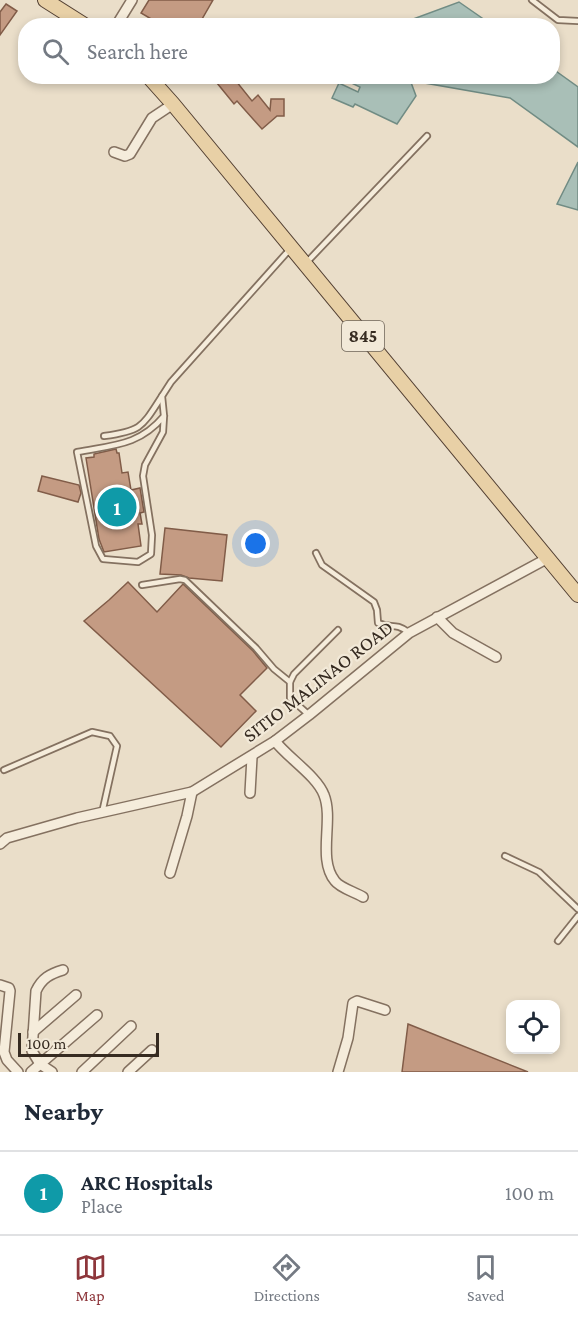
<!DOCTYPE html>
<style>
:root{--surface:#fff;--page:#f6f6f7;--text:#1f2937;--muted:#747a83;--line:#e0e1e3;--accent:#8d363b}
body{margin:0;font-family:"Crimson Pro",serif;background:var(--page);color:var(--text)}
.controls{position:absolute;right:18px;bottom:18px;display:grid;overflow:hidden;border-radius:12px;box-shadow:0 3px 9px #0003}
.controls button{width:54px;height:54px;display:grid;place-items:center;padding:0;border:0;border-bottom:2px solid var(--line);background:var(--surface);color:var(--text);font:30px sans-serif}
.scale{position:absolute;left:18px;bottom:15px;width:141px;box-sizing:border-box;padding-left:6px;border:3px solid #362b21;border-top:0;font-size:16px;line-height:21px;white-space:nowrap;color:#362b21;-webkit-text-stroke:4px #f2e9d8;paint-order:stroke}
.you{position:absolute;left:256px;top:544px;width:21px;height:21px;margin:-15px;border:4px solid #fff;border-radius:50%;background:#1a73e8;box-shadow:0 0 0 9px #1a73e833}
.badge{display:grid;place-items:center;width:39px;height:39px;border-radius:50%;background:var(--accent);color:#fff;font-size:20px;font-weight:700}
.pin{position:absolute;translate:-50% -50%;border:3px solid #fff;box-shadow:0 2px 6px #0006}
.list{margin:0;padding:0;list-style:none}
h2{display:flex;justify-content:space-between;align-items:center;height:78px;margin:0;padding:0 24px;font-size:26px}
h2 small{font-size:20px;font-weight:400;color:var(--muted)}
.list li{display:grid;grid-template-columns:39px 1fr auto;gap:18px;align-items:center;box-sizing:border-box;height:84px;padding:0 24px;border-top:2px solid var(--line)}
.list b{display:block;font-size:22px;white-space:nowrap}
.list p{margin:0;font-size:20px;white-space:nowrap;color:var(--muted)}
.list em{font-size:20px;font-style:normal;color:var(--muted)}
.icon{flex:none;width:33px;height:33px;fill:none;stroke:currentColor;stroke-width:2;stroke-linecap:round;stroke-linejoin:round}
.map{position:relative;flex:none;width:578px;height:1072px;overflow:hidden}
.search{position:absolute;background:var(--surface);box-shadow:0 3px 9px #0003;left:18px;right:18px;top:18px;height:66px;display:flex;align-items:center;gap:15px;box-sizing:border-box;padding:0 21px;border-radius:24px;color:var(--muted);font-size:22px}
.sheet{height:162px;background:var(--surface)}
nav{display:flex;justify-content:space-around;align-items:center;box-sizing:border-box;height:84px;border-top:2px solid var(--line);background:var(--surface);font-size:16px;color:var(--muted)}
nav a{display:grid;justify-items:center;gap:3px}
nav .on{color:var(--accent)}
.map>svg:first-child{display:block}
</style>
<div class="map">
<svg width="578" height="1072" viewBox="0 0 578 1072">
<rect width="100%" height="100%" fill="#eadec9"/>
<g fill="#a9bfb7" stroke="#718c84" stroke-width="1.5">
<polygon points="459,2 492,25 397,25"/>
<polygon points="553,69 578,87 578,147 510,98 419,82 417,77 552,76"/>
<polygon points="337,76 409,77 416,96 397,124 355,104 353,107 332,98 339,83 358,92 360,87"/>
<polygon points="578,162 578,210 557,204"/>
</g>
<g fill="#c49b83" stroke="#815c48" stroke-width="1.5">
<polygon points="149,0 213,0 198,26 163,26 141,13"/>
<polygon points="6,4 17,11 0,35 0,12"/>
<polygon points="225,76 232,76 252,101 258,95 270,110 271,99 284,99 284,116 277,116 262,129 237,101 234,104 217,83"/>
<polygon points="116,449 117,453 119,453 122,473 128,472 131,490 140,488 144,512 140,513 142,524 138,524 141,546 104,552 99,539 86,458 94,457 94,454"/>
<polygon points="42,476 79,485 81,493 78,502 38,491"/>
<polygon points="165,528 227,535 222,581 189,578 181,575 160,574"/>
<polygon points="128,582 157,612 183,584 253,651 267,668 240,695 256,711 221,747 84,621 109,600"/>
<polygon points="408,1024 528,1072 402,1072"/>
</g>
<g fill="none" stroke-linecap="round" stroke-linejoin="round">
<defs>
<g id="lane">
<polyline points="532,0 558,20 578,21"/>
<polyline points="307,262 427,136"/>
<path d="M164,416C139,446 113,445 77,452L96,546L103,559L138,562L151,554L152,535L143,476L145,465L163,432L164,416L162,396L171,382L291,248"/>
<path d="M104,436C142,431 142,427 162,396"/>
<path d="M316,553L322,565L374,602L377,610L378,623C391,629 395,622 408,632"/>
<polyline points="142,585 180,579 185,580 256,648 274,669 290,682"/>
<polyline points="309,715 290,698 290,682 294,674 338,630"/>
<polyline points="4,770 92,732 110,736 117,746 102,813"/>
<polyline points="505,856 539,872 578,909"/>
<polyline points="558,941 578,916"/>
</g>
<g id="street">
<polyline points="116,26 132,0"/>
<polyline points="149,26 150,24"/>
<polyline points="114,152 125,156 130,154 152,118 173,104"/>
<polyline points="437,617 453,633 496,657"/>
<path d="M275,741C288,758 317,776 324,795C334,820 317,859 335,881C340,888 355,892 363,897"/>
<polyline points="250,793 252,757"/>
<polyline points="0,844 7,838 77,818 192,792 275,741 309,715 409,633 548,558"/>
<polyline points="170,873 187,816 192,792"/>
<polyline points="0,985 9,988 10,991 4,1052 7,1060 18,1072"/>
<polyline points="33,1032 76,995"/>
<polyline points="31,1072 97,1015"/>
<path d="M52,1072L40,1064L32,1051L36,991C42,978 50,974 63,970"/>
<polyline points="82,1072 131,1026"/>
<polyline points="128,1072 152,1050"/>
<polyline points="338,1072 348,1038 353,1003 357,1001 385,1010"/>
</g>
<g id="primary">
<polyline points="45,0 86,26"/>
<polyline points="148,76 173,104 578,595"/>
</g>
</defs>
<use href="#lane" stroke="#847160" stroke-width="8"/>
<use href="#street" stroke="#847160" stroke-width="12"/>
<use href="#primary" stroke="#534033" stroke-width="16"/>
<use href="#lane" stroke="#f5ecdb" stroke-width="4.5"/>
<use href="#street" stroke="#f5ecdb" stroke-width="9"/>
<use href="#primary" stroke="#e8d0a6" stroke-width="14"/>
</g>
<g text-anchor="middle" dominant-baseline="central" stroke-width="4.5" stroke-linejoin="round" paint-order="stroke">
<rect fill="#f2e9d8" stroke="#6e6458" stroke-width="1.5" x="342" y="321" width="42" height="30" rx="4.5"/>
<g font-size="18" font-weight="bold" fill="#362b21">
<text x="363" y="336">845</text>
</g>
<g font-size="20" fill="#362b21" stroke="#f2e9d8">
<text transform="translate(318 681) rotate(-38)">SITIO MALINAO ROAD</text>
</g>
</g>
</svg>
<div class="controls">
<button><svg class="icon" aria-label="locate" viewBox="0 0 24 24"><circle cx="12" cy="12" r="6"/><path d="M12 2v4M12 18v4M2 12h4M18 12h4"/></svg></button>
</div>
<div class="scale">100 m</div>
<div class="you"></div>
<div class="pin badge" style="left:117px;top:507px;background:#0f9aa8">1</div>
<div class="search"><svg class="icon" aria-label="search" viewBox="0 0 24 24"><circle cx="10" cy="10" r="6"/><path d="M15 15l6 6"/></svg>Search here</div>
</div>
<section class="sheet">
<h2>Nearby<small></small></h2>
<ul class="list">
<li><span class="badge" style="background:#0f9aa8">1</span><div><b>ARC Hospitals</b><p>Place</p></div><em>100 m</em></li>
</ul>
</section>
<nav>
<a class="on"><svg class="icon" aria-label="map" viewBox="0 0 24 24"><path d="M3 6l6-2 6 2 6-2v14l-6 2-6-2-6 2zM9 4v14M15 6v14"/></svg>Map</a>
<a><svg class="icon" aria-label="directions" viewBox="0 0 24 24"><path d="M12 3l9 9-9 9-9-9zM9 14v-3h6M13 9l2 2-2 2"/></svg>Directions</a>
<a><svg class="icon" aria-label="saved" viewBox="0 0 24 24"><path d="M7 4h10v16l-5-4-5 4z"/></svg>Saved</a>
</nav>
